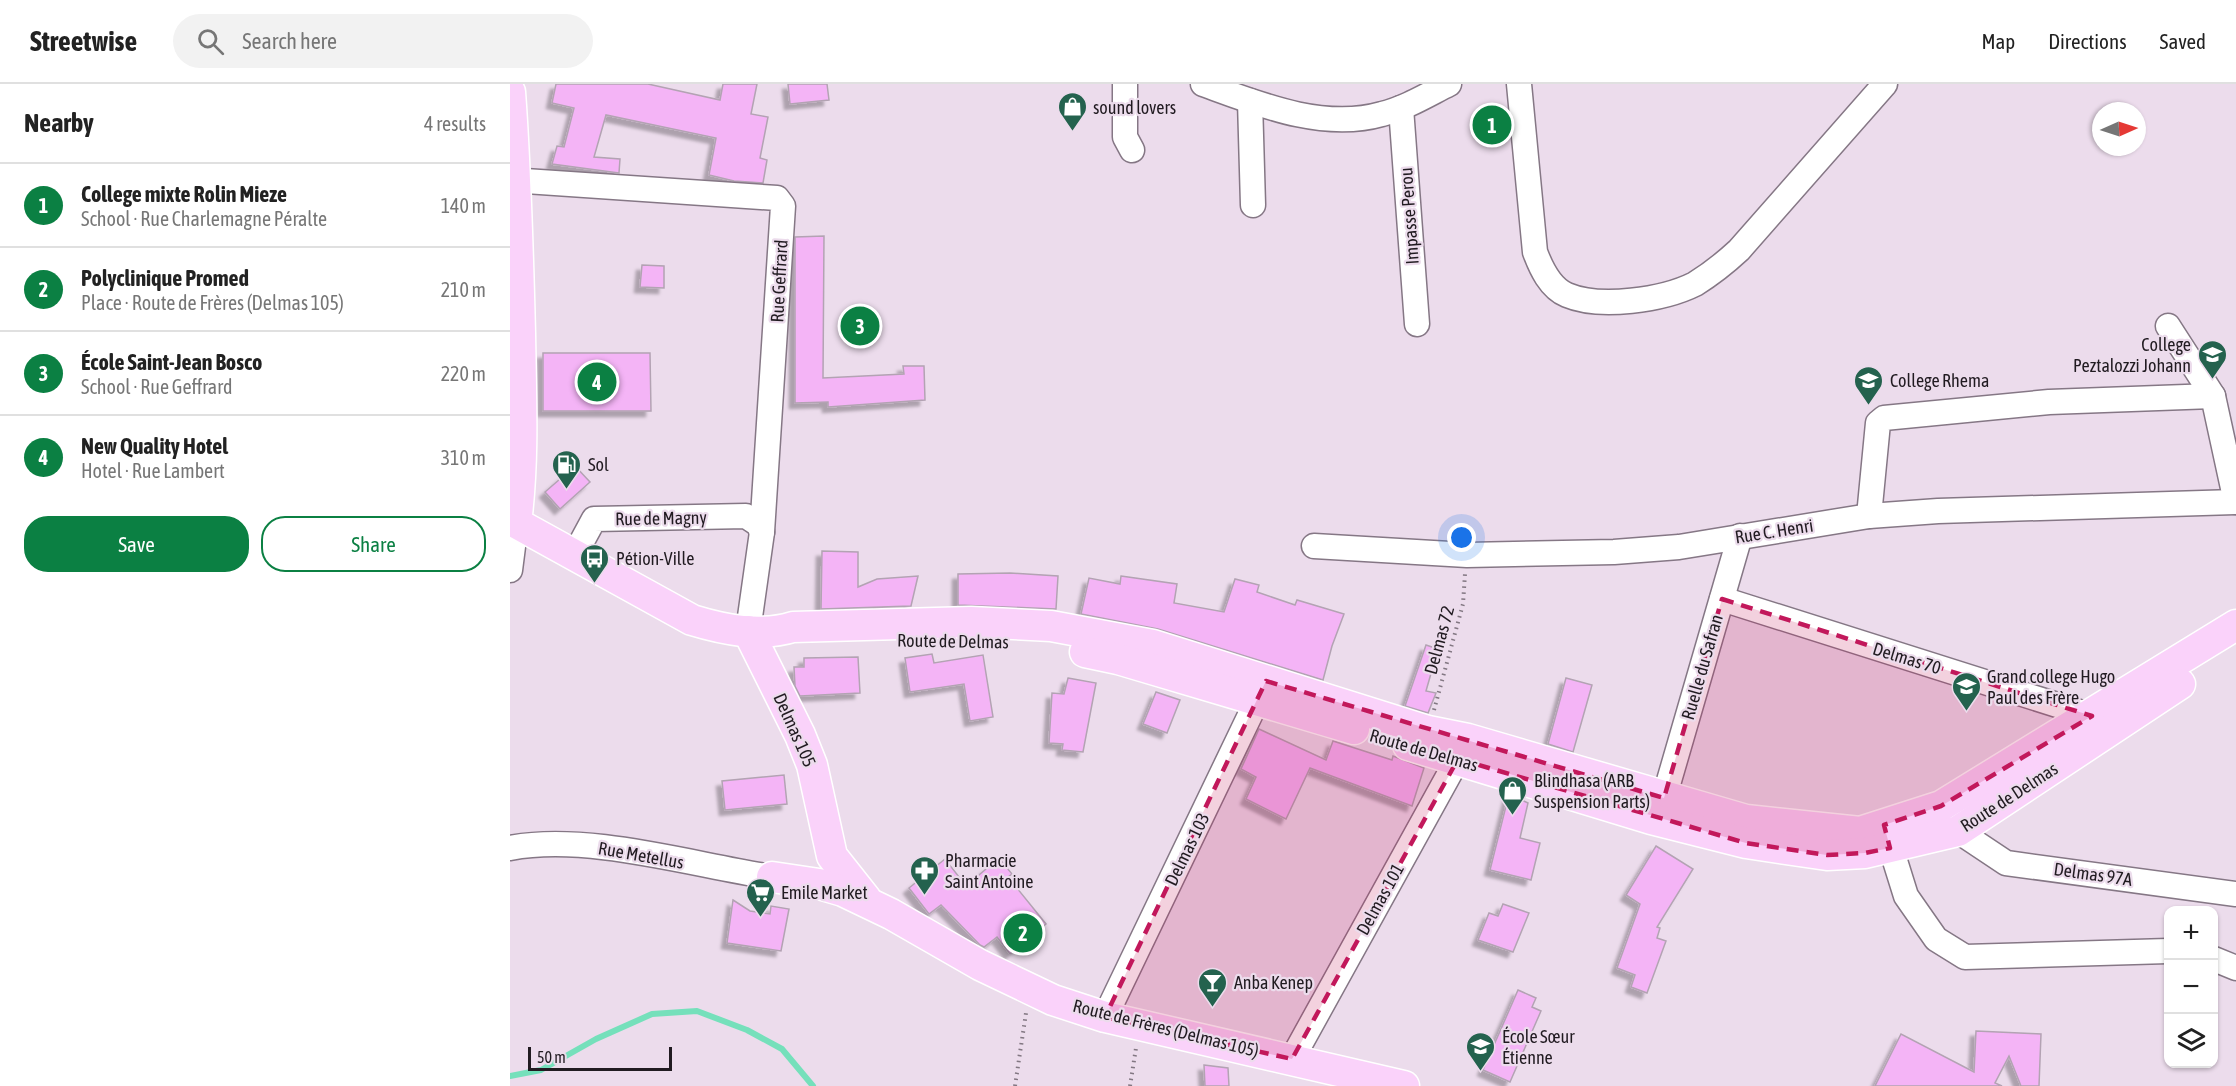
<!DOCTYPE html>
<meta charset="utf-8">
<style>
:root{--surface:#fff;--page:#f2f2f2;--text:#222;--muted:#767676;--line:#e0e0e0;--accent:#0b8043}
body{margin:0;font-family:"Asap Condensed",sans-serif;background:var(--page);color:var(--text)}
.controls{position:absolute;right:18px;bottom:18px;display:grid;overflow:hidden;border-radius:12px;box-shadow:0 2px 4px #0004}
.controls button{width:54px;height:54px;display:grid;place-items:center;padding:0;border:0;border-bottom:2px solid var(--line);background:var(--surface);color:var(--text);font:30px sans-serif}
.compass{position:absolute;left:1582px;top:18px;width:54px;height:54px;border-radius:50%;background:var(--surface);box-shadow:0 2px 4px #0004;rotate:87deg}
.scale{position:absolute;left:18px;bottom:15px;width:144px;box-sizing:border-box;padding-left:6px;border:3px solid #211b21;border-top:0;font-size:16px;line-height:21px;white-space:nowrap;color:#211b21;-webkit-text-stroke:4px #ecdcec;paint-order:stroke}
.you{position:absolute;left:952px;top:454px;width:21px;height:21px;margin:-15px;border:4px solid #fff;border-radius:50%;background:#1a73e8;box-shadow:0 0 0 9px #1a73e833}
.badge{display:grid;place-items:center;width:39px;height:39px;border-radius:50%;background:var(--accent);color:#fff;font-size:20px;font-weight:700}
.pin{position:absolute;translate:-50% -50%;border:3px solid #fff;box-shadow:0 2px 6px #0006}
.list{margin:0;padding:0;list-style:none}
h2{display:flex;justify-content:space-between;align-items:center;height:78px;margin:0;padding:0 24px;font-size:26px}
h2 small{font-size:20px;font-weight:400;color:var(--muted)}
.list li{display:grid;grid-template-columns:39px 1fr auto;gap:18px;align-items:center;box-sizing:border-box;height:84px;padding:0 24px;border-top:2px solid var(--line)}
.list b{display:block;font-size:22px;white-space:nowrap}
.list p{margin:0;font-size:20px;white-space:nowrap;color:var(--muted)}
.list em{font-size:20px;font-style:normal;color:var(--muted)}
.actions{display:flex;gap:12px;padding:18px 24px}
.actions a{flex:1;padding:14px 0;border:2px solid var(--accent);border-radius:24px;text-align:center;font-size:21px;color:var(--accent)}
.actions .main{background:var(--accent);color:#fff}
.icon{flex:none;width:33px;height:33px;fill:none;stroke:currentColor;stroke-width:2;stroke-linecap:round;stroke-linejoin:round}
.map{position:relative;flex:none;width:1726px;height:1002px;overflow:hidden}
header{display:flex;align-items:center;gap:36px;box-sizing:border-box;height:84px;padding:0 30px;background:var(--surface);border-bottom:2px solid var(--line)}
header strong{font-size:28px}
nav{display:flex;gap:33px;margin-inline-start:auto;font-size:21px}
.search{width:420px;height:54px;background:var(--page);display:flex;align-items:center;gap:15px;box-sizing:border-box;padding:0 21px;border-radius:33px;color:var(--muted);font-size:22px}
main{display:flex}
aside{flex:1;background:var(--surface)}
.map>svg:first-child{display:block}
</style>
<header>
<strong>Streetwise</strong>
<div class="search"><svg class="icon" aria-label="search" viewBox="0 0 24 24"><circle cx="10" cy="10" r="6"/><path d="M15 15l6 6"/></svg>Search here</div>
<nav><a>Map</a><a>Directions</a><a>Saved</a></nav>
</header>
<main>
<aside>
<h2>Nearby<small>4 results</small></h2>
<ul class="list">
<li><span class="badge">1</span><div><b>College mixte Rolin Mieze</b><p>School · Rue Charlemagne Péralte</p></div><em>140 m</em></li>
<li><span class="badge">2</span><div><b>Polyclinique Promed</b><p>Place · Route de Frères (Delmas 105)</p></div><em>210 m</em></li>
<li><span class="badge">3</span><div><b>École Saint-Jean Bosco</b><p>School · Rue Geffrard</p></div><em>220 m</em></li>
<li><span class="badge">4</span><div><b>New Quality Hotel</b><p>Hotel · Rue Lambert</p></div><em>310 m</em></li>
</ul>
<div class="actions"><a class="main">Save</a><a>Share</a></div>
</aside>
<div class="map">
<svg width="1726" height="1002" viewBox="0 0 1726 1002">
<defs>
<filter id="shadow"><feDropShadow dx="-5.5" dy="5.5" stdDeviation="1.5" flood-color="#0004"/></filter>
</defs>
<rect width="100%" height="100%" fill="#ecdcec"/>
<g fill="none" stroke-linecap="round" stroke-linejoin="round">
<polyline stroke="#75e0bb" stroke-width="6" points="0,992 31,986 86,955 142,930 187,927 237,946 272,965 303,1002"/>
</g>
<g fill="#f4b4f6" stroke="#b3a3b3" stroke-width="1.5" filter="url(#shadow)">
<polygon points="46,0 138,0 210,16 213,0 247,0 241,30 258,33 250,74 257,76 253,99 224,97 199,91 206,54 96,31 84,73 110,75 109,89 42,80 47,62 54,63 64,24 42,19"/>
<polygon points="278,0 317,0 319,16 280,20"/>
<polygon points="314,152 313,294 394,290 393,282 414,282 415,316 318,323 318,318 285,319 285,153"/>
<polygon points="132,181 154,182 154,204 130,203"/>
<polygon points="33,269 140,269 141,327 33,327"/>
<polygon points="65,382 80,398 50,425 35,408"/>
<polygon points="312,467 348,468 348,503 367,495 408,492 401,522 311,525"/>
<polygon points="500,489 548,492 546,525 448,521 448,490"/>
<polygon points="611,492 667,500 664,519 714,528 725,495 749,501 747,508 785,521 787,516 834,530 822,562 813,596 648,545 571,530 579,494 610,500"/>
<polygon points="916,561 928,565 916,607 926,609 918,629 895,622"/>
<polygon points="422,570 424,579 473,571 483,633 460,637 454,600 400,608 395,574"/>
<polygon points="348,573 350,609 290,612 285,602 284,583 294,583 294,574"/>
<polygon points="558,594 586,599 573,668 552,666 553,660 539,659 542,609 554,610"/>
<polygon points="1056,594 1082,601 1063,668 1038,660"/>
<polygon points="646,608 670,616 657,649 633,640"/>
<polygon points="749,645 816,676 823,657 882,676 883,672 914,684 902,722 800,684 776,735 736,715 746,693 731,685"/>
<polygon points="274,691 277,720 215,726 212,697"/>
<polygon points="999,710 1018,719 1010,754 1030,759 1021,796 980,786"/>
<polygon points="1146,762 1183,785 1147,843 1150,844 1147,854 1156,857 1137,909 1121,903 1125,891 1107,884 1130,820 1116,811"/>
<polygon points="489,774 502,790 498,793 536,840 500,870 487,853 474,863 470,861 431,821 419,830 399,804 435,775 456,802"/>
<polygon points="223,816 240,827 260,830 261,822 279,825 271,867 217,859"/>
<polygon points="993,820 1019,829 1003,868 968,856 979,829 988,832"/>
<polygon points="1008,906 1026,914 1022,923 1031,927 1000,998 973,986"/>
<polygon points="1466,947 1531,950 1529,1002 1511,1002 1499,972 1485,999 1492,1002 1365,1002 1391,950 1464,988"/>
<polygon points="694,981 718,984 719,1002 695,1002"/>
</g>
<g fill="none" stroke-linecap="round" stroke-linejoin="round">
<defs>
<g id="minor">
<polyline points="615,0 615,53 622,66"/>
<path d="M693,0C748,20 813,47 872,30C896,24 917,11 939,0"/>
<path d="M1009,0L1025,168C1031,184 1040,204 1057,211C1090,225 1153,216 1185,200C1201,190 1215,179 1229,166L1375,0"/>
<polyline points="740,17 743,121"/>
<polyline points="891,24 907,240"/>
<polyline points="0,96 267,114 273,122 252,448 238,547"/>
<polyline points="1658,242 1703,312 1726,418"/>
<polyline points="1359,432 1368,339 1374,334 1539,318 1703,312"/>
<polyline points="0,439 6,439 0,486"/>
<polyline points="804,462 957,471 1104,468 1169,463 1359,432 1428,427 1725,418"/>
<polyline points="64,472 84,435 236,432 248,440 252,448"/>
<polyline points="1212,515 1582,632"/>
<polyline points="1154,714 1230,452"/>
<polyline points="1438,733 1448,747 1496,779 1726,810"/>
<polyline points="1376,748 1396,812 1426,855 1455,873 1658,867"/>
<path d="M0,764C78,749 183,781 262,793"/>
<polyline points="1704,875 1726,884"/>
<polyline points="595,933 755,600"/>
<polyline points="782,975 956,660"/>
</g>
<g id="major">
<path d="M0,8C6,88 8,168 10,249C11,313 14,376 6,439L182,536C215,546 250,553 283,543L461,538L541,542L643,561L918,647L958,655L1236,736L1350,748L1431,722L1726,541"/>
<polyline points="238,547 290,651 302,681 322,772 356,815"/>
<polyline points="575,568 608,575 844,645"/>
<polyline points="898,661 1141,735 1236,759 1317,771 1355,769 1448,747 1670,600"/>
<polyline points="262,793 309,800 333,807 381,830 470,881 543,916 595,933 894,1002"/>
</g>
</defs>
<use href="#minor" stroke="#857785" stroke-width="27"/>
<use href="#major" stroke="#fff" stroke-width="33"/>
<g stroke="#827782" stroke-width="4" stroke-dasharray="1.5 4.5" stroke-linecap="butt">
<polyline points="924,626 953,520 955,490"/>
<polyline points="505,1002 516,929"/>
<polyline points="620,1002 626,964"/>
</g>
<use href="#minor" stroke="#fff" stroke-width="24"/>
<use href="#major" stroke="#fad2fa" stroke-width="30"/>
</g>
<path fill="#c2185b" fill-opacity="0.2" stroke="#c2185b" stroke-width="4.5" stroke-dasharray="12 8" stroke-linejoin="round" d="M1212,515L1582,632L1431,722L1374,741L1380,764L1355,769L1317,771L1236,759L948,675L782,975L595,933L756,597L1154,714Z"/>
<defs>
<symbol id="shop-pin" viewBox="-11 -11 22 30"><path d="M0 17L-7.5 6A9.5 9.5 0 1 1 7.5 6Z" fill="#24624e" stroke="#ecdcec"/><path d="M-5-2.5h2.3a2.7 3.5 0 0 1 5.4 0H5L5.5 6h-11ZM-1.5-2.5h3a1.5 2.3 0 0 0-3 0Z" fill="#fff"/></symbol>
<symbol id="school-pin" viewBox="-11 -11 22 30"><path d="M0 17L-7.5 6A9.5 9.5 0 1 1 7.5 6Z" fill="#24624e" stroke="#ecdcec"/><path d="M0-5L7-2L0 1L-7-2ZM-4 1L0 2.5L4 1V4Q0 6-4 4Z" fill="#fff"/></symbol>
<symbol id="fuel-pin" viewBox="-11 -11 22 30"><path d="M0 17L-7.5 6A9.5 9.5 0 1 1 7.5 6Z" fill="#24624e" stroke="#ecdcec"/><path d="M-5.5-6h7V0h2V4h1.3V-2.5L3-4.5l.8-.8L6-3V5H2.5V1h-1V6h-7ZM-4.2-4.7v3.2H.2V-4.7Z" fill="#fff"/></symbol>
<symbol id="bus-pin" viewBox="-11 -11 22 30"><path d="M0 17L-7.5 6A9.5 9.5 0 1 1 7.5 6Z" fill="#24624e" stroke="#ecdcec"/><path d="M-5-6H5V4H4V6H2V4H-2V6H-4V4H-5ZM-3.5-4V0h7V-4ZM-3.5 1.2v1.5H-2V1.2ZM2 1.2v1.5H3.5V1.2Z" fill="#fff"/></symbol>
<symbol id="pharmacy-pin" viewBox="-11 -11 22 30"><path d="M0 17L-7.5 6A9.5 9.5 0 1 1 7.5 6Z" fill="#24624e" stroke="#ecdcec"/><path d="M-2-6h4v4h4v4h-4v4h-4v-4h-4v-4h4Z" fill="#fff"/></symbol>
<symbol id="supermarket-pin" viewBox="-11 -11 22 30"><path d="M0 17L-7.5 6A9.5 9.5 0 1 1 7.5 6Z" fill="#24624e" stroke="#ecdcec"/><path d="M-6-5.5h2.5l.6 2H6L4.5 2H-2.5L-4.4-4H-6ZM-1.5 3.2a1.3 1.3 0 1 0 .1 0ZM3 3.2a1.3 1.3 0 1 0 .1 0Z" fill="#fff"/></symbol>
<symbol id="bar-pin" viewBox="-11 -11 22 30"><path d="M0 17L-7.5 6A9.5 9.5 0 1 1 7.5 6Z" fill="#24624e" stroke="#ecdcec"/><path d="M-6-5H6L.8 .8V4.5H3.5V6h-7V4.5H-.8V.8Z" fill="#fff"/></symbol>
</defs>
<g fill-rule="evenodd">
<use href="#shop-pin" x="546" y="6" width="33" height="45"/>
<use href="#school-pin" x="1686" y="254" width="33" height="45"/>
<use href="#school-pin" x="1342" y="280" width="33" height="45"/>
<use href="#fuel-pin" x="40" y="364" width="33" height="45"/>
<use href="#bus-pin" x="68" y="458" width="33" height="45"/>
<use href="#school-pin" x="1440" y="586" width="33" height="45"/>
<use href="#shop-pin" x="986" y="690" width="33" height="45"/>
<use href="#pharmacy-pin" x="398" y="770" width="33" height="45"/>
<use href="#supermarket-pin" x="234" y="792" width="33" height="45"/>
<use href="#bar-pin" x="686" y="882" width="33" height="45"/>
<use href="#school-pin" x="954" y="946" width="33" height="45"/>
</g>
<g text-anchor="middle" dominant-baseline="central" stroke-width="4.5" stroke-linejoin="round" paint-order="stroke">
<g font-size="18" fill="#211b21" stroke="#ecdcec" text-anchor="start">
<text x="583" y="23">sound lovers</text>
<text x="1681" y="260" text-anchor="end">College<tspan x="1681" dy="21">Peztalozzi Johann</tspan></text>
<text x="1380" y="296">College Rhema</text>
<text x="78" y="380">Sol</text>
<text x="106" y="474">Pétion-Ville</text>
<text x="1477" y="592">Grand college Hugo<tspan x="1477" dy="21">Paul des Frère</tspan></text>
<text x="1024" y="696">Blindhasa (ARB<tspan x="1024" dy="21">Suspension Parts)</tspan></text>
<text x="435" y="776">Pharmacie<tspan x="435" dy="21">Saint Antoine</tspan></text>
<text x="271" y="808">Emile Market</text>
<text x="724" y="898">Anba Kenep</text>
<text x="992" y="952">École Sœur<tspan x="992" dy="21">Étienne</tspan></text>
</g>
<g font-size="18" fill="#211b21" stroke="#ecdcec">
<text transform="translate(899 132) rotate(-94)">Impasse Perou</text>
<text transform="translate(269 197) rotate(-87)">Rue Geffrard</text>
<text transform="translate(151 434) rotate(-1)">Rue de Magny</text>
<text transform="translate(1264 447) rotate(-9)">Rue C. Henri</text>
<text transform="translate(929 556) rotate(-75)">Delmas 72</text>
<text transform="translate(443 557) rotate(1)">Route de Delmas</text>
<text transform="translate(1397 574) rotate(17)">Delmas 70</text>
<text transform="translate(1192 583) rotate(-74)">Ruelle du Safran</text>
<text transform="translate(285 646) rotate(66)">Delmas 105</text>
<text transform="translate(914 666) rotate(16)">Route de Delmas</text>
<text transform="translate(1499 713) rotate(-33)">Route de Delmas</text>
<text transform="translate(677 765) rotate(-64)">Delmas 103</text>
<text transform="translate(131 771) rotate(10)">Rue Metellus</text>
<text transform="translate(1583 790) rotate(8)">Delmas 97A</text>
<text transform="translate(870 815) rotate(-61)">Delmas 101</text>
<text transform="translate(656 944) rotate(14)">Route de Frères (Delmas 105)</text>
</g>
</g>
</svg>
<div class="controls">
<button>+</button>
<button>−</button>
<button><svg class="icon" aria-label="layers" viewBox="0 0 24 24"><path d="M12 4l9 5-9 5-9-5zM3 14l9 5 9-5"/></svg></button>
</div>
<svg class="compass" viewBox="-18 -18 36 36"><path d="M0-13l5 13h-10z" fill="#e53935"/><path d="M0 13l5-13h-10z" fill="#767676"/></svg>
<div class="scale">50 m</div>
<div class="you"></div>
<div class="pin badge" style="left:982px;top:41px">1</div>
<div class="pin badge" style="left:513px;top:849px">2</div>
<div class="pin badge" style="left:350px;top:242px">3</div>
<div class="pin badge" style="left:87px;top:298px">4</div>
</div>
</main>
